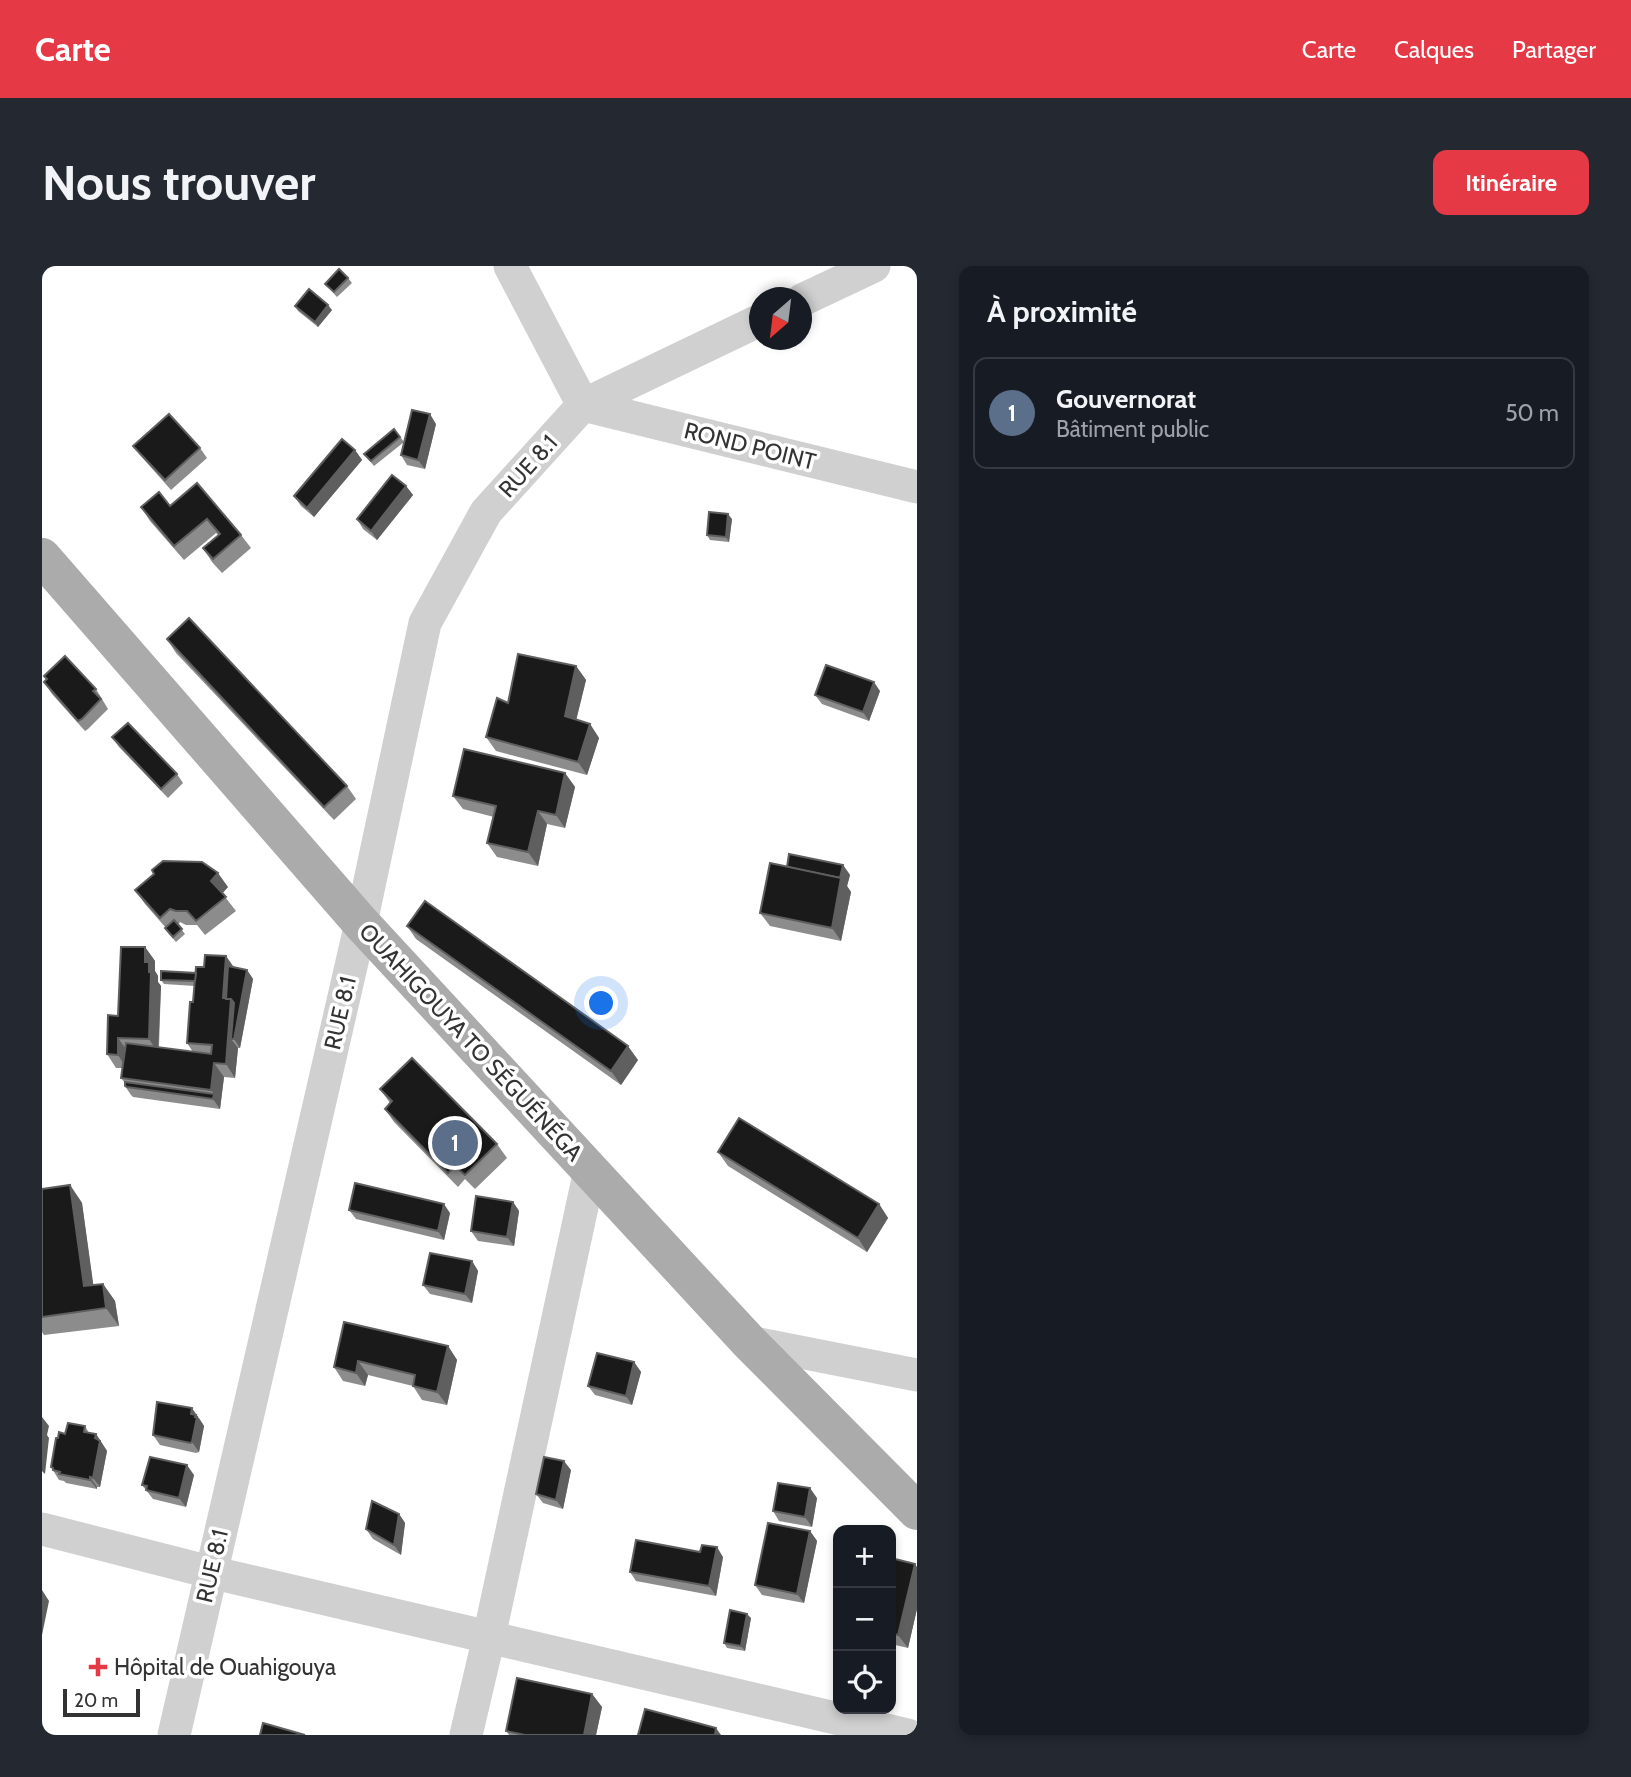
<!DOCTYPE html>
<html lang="fr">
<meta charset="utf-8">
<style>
:root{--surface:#171b24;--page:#242831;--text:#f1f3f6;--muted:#9ea1a6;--line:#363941;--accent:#e63946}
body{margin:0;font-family:Cabin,sans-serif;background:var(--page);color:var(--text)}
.controls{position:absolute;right:21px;bottom:21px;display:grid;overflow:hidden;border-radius:14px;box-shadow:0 4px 10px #0003}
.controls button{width:63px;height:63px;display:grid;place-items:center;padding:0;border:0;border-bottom:2px solid var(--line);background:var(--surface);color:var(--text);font:35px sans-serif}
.compass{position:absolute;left:707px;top:21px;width:63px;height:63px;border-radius:50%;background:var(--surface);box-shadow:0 4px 10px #0003;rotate:208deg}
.scale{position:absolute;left:21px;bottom:18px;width:77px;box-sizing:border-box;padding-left:7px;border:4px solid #333;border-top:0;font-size:19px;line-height:24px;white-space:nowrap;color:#333;-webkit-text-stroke:5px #fff;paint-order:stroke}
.you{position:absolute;left:560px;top:738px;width:24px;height:24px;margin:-18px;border:5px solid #fff;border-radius:50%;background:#1a73e8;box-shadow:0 0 0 10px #1a73e833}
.badge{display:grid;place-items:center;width:46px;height:46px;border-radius:50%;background:var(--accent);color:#fff;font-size:23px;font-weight:700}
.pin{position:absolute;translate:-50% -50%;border:4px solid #fff;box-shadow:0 2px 7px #0006}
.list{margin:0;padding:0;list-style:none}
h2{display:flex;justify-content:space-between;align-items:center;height:91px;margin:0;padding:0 28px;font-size:30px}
h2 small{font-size:23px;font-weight:400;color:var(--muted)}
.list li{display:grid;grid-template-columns:46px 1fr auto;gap:21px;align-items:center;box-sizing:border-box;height:112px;margin:0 14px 14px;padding:0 14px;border:2px solid var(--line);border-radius:14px}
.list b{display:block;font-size:26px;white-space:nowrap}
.list p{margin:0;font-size:23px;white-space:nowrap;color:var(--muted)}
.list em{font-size:23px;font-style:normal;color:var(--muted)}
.icon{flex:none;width:38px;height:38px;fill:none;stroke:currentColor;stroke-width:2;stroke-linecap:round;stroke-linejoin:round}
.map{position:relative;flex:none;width:875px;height:1469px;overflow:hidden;border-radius:14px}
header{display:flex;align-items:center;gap:42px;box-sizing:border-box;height:98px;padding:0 35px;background:var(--accent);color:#fff}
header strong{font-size:33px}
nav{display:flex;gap:38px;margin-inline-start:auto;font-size:24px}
.intro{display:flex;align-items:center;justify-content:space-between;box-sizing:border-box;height:168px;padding:0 42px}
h1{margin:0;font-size:49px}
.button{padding:18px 32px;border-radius:14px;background:var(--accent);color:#fff;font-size:24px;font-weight:700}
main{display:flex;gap:42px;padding:0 42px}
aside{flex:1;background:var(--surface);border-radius:14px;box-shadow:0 4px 10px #0003}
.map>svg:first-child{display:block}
</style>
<header>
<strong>Carte</strong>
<nav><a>Carte</a><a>Calques</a><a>Partager</a></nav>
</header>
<div class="intro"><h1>Nous trouver</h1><a class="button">Itinéraire</a></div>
<main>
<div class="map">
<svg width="875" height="1469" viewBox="0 0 875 1469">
<rect width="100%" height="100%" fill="#fff"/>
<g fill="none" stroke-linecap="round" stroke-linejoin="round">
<g stroke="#d0d0d0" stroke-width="33">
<polyline points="468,0 541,139 875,221"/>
<polyline points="760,34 832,0"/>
<polyline points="707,1076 875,1109"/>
<polyline points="0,1263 168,1306 866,1469"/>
<polyline points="132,1469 319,657 383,357 444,246 541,139 718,54"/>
<polyline points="424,1469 447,1371 548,904"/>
</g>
<polyline stroke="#ababab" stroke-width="38" points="0,291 319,657 707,1076 875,1245"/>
</g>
<g fill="#8c8c8c">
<polygon points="306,12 310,17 295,31 283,18"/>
<polygon points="253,40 290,44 276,61 256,45"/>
<polygon points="394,158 383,203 365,199 359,189"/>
<polygon points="352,163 362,176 332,200 322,188"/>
<polygon points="91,180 158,182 165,192 129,224 98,189"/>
<polygon points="313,184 320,194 272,251 259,240 252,230"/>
<polygon points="155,217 199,269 209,282 180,307 170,296 161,282 176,269 174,267 142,294 108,255 99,241 128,240"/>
<polygon points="364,220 371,229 335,274 321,263 315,253"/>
<polygon points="690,253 687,276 668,274 665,269"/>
<polygon points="125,373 305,520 314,533 292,554 134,387"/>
<polygon points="534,400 544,414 534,454 548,458 557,472 545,509 454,485 444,471 466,437"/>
<polygon points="2,410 54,423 66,443 46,463 43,465 10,428 2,416 4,414"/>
<polygon points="838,425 827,455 780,438 773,429"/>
<polygon points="70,471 135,508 141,517 126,532 77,481"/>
<polygon points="523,507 533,521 523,562 505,558 496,600 455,591 445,577 452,551 421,543 411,530"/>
<polygon points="801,599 808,609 805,620 809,626 799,675 728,660 718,647 745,601"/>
<polygon points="186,621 180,627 194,645 163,669 155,659 144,659 138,656 136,659 143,668 134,676 126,667 123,662 124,662 103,638 93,624"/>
<polygon points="365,660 596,794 579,819 374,673"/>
<polygon points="103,681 113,695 113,705 116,710 116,716 119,720 117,781 151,786 145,777 151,736 153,720 122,718 119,714 154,707 162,701 184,690 192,701 205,704 211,713 198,782 196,782 193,812 182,811 178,843 91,831 89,829 83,820 83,817 79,812 81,802 74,802 65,788 76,750"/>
<polygon points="338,823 455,878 465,892 433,923 423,913 416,921 352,856 343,843 348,837"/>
<polygon points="676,886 837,938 846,952 825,986 686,900"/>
<polygon points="28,919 40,937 51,1019 61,1018 73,1035 77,1060 2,1069 0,1066 0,923"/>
<polygon points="471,936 477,945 472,980 436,975 429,965"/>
<polygon points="307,944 408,947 402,974 314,953"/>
<polygon points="430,995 436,1005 430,1037 388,1028 381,1019"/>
<polygon points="302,1056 406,1080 415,1094 405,1139 380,1134 371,1120 326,1109 323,1120 301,1115 292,1101"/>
<polygon points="592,1096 599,1106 590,1139 553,1129 546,1120"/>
<polygon points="157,1152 162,1160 157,1186 154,1187 118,1179 111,1169"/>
<polygon points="43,1160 47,1167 54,1168 65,1185 58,1221 55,1221 55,1223 24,1217 22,1215 17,1214 9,1201 23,1168"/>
<polygon points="529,1204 521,1243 501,1237 494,1228"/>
<polygon points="152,1209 144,1241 111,1233 100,1219"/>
<polygon points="775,1232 770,1261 737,1255 731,1245"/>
<polygon points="357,1248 363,1257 359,1289 331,1273 324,1263"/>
<polygon points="768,1265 775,1275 762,1337 720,1329 713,1319"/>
<polygon points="681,1291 674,1330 594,1315 588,1306"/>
<polygon points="849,1292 875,1301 875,1343 866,1382 849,1378"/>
<polygon points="709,1352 703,1385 685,1382 682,1377"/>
<polygon points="550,1428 560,1441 554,1469 467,1469 464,1465"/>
</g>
<g fill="#5f5f5f">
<polygon points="286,39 290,44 276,61 273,56"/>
<polygon points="388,148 394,158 383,203 376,194"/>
<polygon points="313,184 320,194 272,251 265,242"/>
<polygon points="364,220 371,229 335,274 329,265"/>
<polygon points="686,248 690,253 687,276 684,271"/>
<polygon points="534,400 544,414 532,463 523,450"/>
<polygon points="832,416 838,425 827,455 821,446"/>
<polygon points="548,458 557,472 545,509 536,496"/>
<polygon points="523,507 533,521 523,562 514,549"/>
<polygon points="496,545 505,558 496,600 486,586"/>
<polygon points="801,599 808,609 805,620 809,626 799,675 790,662"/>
<polygon points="176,607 186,621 179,629 169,615"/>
<polygon points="103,681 113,695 113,705 116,710 116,716 119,720 116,787 107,773 107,706 103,696"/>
<polygon points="184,690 193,704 205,704 211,713 198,782 192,773 189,773 196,782 193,812 184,798 181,732"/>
<polygon points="76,772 86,786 85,803 76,789"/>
<polygon points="586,780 596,794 579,819 569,805"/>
<polygon points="172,797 182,811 178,843 171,833 172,828 169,824"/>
<polygon points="28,919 40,937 54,1038 42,1020"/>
<polygon points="471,936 477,945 472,980 465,971"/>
<polygon points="402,938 408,947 402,974 396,965"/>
<polygon points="837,938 846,952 825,986 816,972"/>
<polygon points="430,995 436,1005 430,1037 423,1028"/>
<polygon points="61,1018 73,1035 77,1060 64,1042"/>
<polygon points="406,1080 415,1094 405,1139 395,1126"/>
<polygon points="316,1095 326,1109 323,1120 314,1107"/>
<polygon points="592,1096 599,1106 590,1139 584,1130"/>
<polygon points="150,1142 162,1160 157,1186 150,1176 149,1148"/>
<polygon points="0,1151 7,1160 5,1169 7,1172 3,1208 0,1205"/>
<polygon points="54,1168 65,1185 58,1221 51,1212"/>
<polygon points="522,1195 529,1204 521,1243 514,1234"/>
<polygon points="145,1199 152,1209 144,1241 137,1232"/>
<polygon points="48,1211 55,1221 55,1223 48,1214"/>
<polygon points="768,1222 775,1232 770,1261 763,1251"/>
<polygon points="357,1248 363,1257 359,1289 352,1279"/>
<polygon points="768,1265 775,1275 762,1337 755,1328"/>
<polygon points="675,1281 681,1291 674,1330 667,1320"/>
<polygon points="873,1298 875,1301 875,1343 866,1382 856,1369"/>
<polygon points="0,1324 7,1335 0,1369"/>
<polygon points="705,1348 709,1352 703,1385 699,1380"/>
<polygon points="550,1428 560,1441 554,1469 542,1469"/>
<polygon points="674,1462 679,1469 673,1469"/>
</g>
<g fill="#1a1a1a" stroke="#5f5f5f" stroke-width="2">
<polygon points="297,3 306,12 292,26 283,18"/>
<polygon points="267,23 286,39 273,56 253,40"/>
<polygon points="370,144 388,148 376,194 359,189"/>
<polygon points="127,148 158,182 123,214 91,180"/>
<polygon points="352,163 358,171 329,195 322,188"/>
<polygon points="300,173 313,184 265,242 252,230"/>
<polygon points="350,209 364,220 329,265 315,253"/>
<polygon points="155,217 199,269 171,293 161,282 178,268 165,253 132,280 99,241 117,226 128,240"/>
<polygon points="667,246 686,248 684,271 665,269"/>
<polygon points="147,352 305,520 282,541 125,373"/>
<polygon points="476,388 534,400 523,450 548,458 536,496 444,471 455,432 466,437"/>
<polygon points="23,390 54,423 51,425 59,433 40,453 36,455 2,416 5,413 2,410"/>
<polygon points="784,399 832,416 821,446 773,429"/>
<polygon points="86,457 135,508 119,523 70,471"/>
<polygon points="422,483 523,507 514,549 496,545 486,586 445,577 454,540 411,530"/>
<polygon points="747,588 801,599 798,612 745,601"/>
<polygon points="121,595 160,596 176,607 169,615 184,631 154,655 145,645 134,645 128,643 118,652 93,624 112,608 110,604"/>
<polygon points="728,597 799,612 790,662 718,647"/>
<polygon points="383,635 586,780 569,805 365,660"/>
<polygon points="132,654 140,663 131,671 123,662"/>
<polygon points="79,681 103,681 103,696 107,696 107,706 109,706 107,773 76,772 76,789 65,788 66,749 76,750"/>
<polygon points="163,689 184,690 181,732 189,733 184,798 172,797 169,824 79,812 84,777 169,788 170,779 145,777 148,736 151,736 154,701 162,701"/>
<polygon points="186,700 205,704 192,773 189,773 192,737 189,733 184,733"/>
<polygon points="119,705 154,707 153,715 119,714"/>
<polygon points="370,792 455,878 423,909 413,900 406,907 343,843 350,835 338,823"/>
<polygon points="83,816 172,828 171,833 85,821 83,820"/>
<polygon points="697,852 837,938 816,972 676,886"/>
<polygon points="313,917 402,938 396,965 307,944"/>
<polygon points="28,919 42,1020 61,1018 64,1042 0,1051 0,923"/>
<polygon points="434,930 471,936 465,971 429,965"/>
<polygon points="388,987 430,995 423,1028 381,1019"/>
<polygon points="302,1056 406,1080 395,1126 371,1120 373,1109 316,1095 314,1107 292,1101"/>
<polygon points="555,1087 592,1096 584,1130 546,1120"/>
<polygon points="115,1136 150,1142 149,1148 154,1149 153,1151 155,1151 150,1176 148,1177 111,1169"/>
<polygon points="26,1157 43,1160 42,1166 54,1168 53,1172 58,1175 51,1212 48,1211 48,1214 17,1208 18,1206 11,1204 11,1202 9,1201 14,1172 16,1172 17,1166 23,1168"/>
<polygon points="108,1191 145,1199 137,1232 104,1224 105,1220 100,1219"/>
<polygon points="502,1191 522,1195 514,1234 494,1228"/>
<polygon points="736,1217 768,1222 763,1251 731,1245"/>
<polygon points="330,1235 357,1248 352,1279 324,1263"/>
<polygon points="726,1257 768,1265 755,1328 713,1319"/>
<polygon points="594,1274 658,1286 660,1279 675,1281 667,1320 588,1306"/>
<polygon points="849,1292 873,1298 856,1369 849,1367"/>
<polygon points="688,1344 705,1348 699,1380 682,1377"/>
<polygon points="475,1412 550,1428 542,1469 483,1469 464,1465"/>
<polygon points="603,1443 674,1462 673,1469 596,1469"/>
<polygon points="221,1457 263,1469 218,1469"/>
</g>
<path fill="#e63946" stroke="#fff" stroke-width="2.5" d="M52.5 1390.5h7v7h7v7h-7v7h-7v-7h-7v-7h7z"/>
<g text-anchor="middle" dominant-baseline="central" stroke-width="7" stroke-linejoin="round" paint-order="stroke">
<g font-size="23" fill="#333" stroke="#fff">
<text transform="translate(708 180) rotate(14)">ROND POINT</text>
<text transform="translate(486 200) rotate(-48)">RUE 8.1</text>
<text transform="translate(298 747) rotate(-77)">RUE 8.1</text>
<text transform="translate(429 776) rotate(47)">OUAHIGOUYA TO SÉGUÉNÉGA</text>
<text transform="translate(170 1300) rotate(-77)">RUE 8.1</text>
</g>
<g font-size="23" fill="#333" stroke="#fff" text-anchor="start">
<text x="72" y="1401">Hôpital de Ouahigouya</text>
</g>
</g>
</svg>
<div class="controls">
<button>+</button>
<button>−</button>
<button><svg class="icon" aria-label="locate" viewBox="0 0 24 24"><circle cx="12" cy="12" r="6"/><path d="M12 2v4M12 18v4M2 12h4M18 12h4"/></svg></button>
</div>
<svg class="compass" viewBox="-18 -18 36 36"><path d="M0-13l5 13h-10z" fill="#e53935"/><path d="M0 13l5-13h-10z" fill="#9ea1a6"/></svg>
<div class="scale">20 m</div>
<div class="you"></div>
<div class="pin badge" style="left:413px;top:877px;background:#5c6f8a">1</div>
</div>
<aside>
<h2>À proximité<small></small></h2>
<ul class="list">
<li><span class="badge" style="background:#5c6f8a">1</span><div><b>Gouvernorat</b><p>Bâtiment public</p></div><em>50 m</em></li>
</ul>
</aside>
</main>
